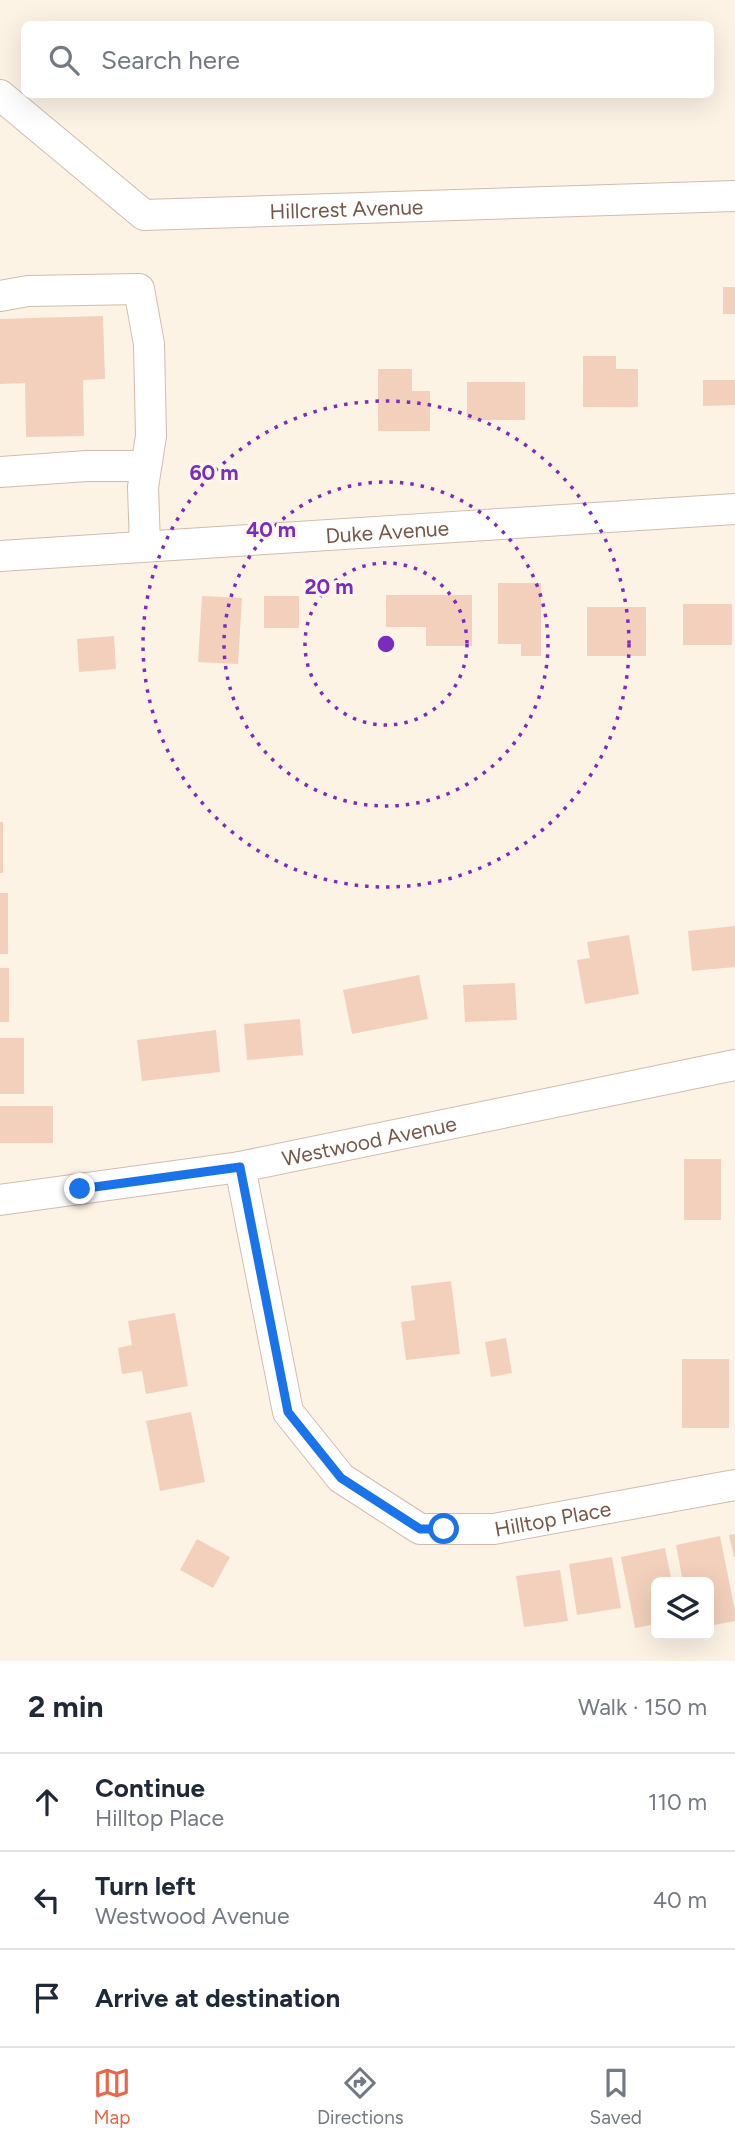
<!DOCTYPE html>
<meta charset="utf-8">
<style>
:root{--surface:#fff;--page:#f2f2f3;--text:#1f2937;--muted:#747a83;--line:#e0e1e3;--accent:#e76849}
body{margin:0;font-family:Figtree,sans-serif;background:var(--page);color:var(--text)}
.controls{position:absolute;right:21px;bottom:21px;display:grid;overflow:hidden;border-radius:10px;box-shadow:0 7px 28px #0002}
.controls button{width:63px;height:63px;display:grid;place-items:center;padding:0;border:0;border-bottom:2px solid var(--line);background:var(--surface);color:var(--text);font:35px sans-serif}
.stop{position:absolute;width:21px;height:21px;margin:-16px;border:5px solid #1a73e8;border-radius:50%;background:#fff}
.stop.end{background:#1a73e8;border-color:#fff;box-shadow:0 2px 7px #0008}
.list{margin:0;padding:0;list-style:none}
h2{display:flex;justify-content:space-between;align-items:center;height:91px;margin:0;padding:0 28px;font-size:30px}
h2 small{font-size:23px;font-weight:400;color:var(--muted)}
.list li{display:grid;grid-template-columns:46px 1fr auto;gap:21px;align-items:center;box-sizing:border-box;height:98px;padding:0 28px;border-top:2px solid var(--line)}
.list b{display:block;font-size:26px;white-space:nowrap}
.list p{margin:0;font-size:23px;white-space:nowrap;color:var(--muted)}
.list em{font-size:23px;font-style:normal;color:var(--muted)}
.icon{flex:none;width:38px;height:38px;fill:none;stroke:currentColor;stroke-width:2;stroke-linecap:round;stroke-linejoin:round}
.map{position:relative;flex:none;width:735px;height:1661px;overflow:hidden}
.search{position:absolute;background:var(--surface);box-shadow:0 7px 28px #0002;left:21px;right:21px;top:21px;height:77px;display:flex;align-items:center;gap:18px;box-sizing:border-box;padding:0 24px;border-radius:10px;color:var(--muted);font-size:26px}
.sheet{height:385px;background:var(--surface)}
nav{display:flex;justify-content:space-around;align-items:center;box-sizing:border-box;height:98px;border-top:2px solid var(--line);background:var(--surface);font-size:19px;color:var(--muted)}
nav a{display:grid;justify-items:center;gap:4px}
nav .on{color:var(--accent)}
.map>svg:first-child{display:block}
</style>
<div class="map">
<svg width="735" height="1661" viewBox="0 0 735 1661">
<rect width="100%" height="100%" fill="#fcf3e5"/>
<g fill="#f2d0bc">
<rect x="723" y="287" width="12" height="27"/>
<polygon points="103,316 105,379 83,380 84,436 26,437 25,383 0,384 0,319"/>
<polygon points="583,356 616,356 616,369 638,369 638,407 583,407"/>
<polygon points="378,369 412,369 412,391 430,391 430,431 378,431"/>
<polygon points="703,380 735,380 735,405 703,406"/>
<rect x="467" y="382" width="58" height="38"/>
<polygon points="498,583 541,583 541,656 521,656 521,644 498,644"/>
<polygon points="386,595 472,595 472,646 426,646 426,627 386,627"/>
<polygon points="202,596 242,598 238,664 198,662"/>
<rect x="264" y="596" width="35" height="32"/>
<rect x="683" y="604" width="49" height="41"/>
<rect x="587" y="607" width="59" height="49"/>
<polygon points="114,636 116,669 79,672 77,639"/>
<rect x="0" y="822" width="3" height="51"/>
<rect x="0" y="893" width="8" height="61"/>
<polygon points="735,926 735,967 692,971 688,931"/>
<polygon points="629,935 639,994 585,1004 577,960 590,958 587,942"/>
<rect x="0" y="968" width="9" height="54"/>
<polygon points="419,975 428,1019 352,1034 343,990"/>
<polygon points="515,983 517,1020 465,1022 463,985"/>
<polygon points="300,1019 303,1055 247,1060 244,1024"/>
<polygon points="216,1030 220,1072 142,1081 137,1040"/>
<rect x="0" y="1038" width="24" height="56"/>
<rect x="0" y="1106" width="53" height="37"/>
<rect x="684" y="1159" width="37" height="61"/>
<polygon points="451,1281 460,1354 406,1360 401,1322 415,1320 411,1286"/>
<polygon points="175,1313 188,1386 146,1394 142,1371 122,1374 118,1348 132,1345 128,1321"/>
<polygon points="506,1338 512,1373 491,1377 485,1342"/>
<rect x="682" y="1359" width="47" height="69"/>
<polygon points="191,1412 205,1482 160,1491 146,1421"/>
<polygon points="735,1534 735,1557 734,1557 729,1535"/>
<polygon points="720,1536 735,1611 735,1621 709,1626 709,1582 683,1582 676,1545"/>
<polygon points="197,1539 230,1557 213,1588 180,1570"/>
<polygon points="665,1548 672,1582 656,1582 656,1624 635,1628 621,1557"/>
<polygon points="612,1557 621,1608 577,1615 569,1564"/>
<polygon points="560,1570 568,1621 524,1627 516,1576"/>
</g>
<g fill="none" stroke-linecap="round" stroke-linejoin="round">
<defs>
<g id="minor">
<path id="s1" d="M0,95L144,215L735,196"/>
<polyline points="0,296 28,291 139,289 149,344 151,436 143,487 145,546"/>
<polyline points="0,472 87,466 146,466"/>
<path id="s2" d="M0,556L735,509"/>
<path id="s3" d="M240,1167L288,1412L341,1478L420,1529H494L735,1485"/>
<path id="s4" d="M0,1200L240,1167L735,1065"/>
</g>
</defs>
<use href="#minor" stroke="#d0bcae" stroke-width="32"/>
<use href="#minor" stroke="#fff" stroke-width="30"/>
</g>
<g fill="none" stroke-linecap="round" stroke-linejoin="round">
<polyline stroke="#1a73e8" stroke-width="9" points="80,1189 240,1167 288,1412 341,1478 420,1529 444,1529"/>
</g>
<g fill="none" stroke="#7b2cbf" stroke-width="3.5" stroke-dasharray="3.5 7">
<circle cx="386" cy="644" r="81"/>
<circle cx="386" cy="644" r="162"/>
<circle cx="386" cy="644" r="243"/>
</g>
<g text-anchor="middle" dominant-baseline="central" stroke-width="6" stroke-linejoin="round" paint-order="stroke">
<g font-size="21" fill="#76584a" stroke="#fff7eb">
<text stroke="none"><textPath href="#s1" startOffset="390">Hillcrest Avenue</textPath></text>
<text stroke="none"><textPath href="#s2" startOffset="388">Duke Avenue</textPath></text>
<text stroke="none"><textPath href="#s4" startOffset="374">Westwood Avenue</textPath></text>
<text stroke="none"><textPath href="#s3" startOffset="562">Hilltop Place</textPath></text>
</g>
</g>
<circle cx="386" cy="644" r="10" fill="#7b2cbf" stroke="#fff7eb" stroke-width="3.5"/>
<g font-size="21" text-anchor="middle" font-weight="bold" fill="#7b2cbf" stroke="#fff7eb" stroke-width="6" stroke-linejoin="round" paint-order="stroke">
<text x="214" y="480">60 m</text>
<text x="271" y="537">40 m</text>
<text x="329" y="594">20 m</text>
</g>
</svg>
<div class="controls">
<button><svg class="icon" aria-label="layers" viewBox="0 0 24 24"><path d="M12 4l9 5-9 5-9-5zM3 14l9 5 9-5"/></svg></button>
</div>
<div class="stop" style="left:444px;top:1529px"></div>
<div class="stop end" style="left:80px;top:1189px"></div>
<div class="search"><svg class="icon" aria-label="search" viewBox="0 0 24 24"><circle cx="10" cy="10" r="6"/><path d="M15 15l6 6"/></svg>Search here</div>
</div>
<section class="sheet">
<h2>2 min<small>Walk · 150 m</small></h2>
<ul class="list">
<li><svg class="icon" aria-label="ahead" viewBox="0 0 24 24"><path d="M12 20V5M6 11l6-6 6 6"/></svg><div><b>Continue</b><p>Hilltop Place</p></div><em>110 m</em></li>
<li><svg class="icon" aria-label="left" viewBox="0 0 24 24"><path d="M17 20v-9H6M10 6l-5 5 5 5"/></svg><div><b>Turn left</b><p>Westwood Avenue</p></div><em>40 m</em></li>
<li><svg class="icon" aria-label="arrive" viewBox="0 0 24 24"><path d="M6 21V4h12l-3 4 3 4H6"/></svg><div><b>Arrive at destination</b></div></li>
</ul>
</section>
<nav>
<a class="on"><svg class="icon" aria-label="map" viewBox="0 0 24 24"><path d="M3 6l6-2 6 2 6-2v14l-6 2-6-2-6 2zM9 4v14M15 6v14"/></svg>Map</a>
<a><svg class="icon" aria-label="directions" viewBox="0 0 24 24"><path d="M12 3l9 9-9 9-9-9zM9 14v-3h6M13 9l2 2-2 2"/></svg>Directions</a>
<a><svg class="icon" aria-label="saved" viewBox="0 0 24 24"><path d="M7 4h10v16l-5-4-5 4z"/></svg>Saved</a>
</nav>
